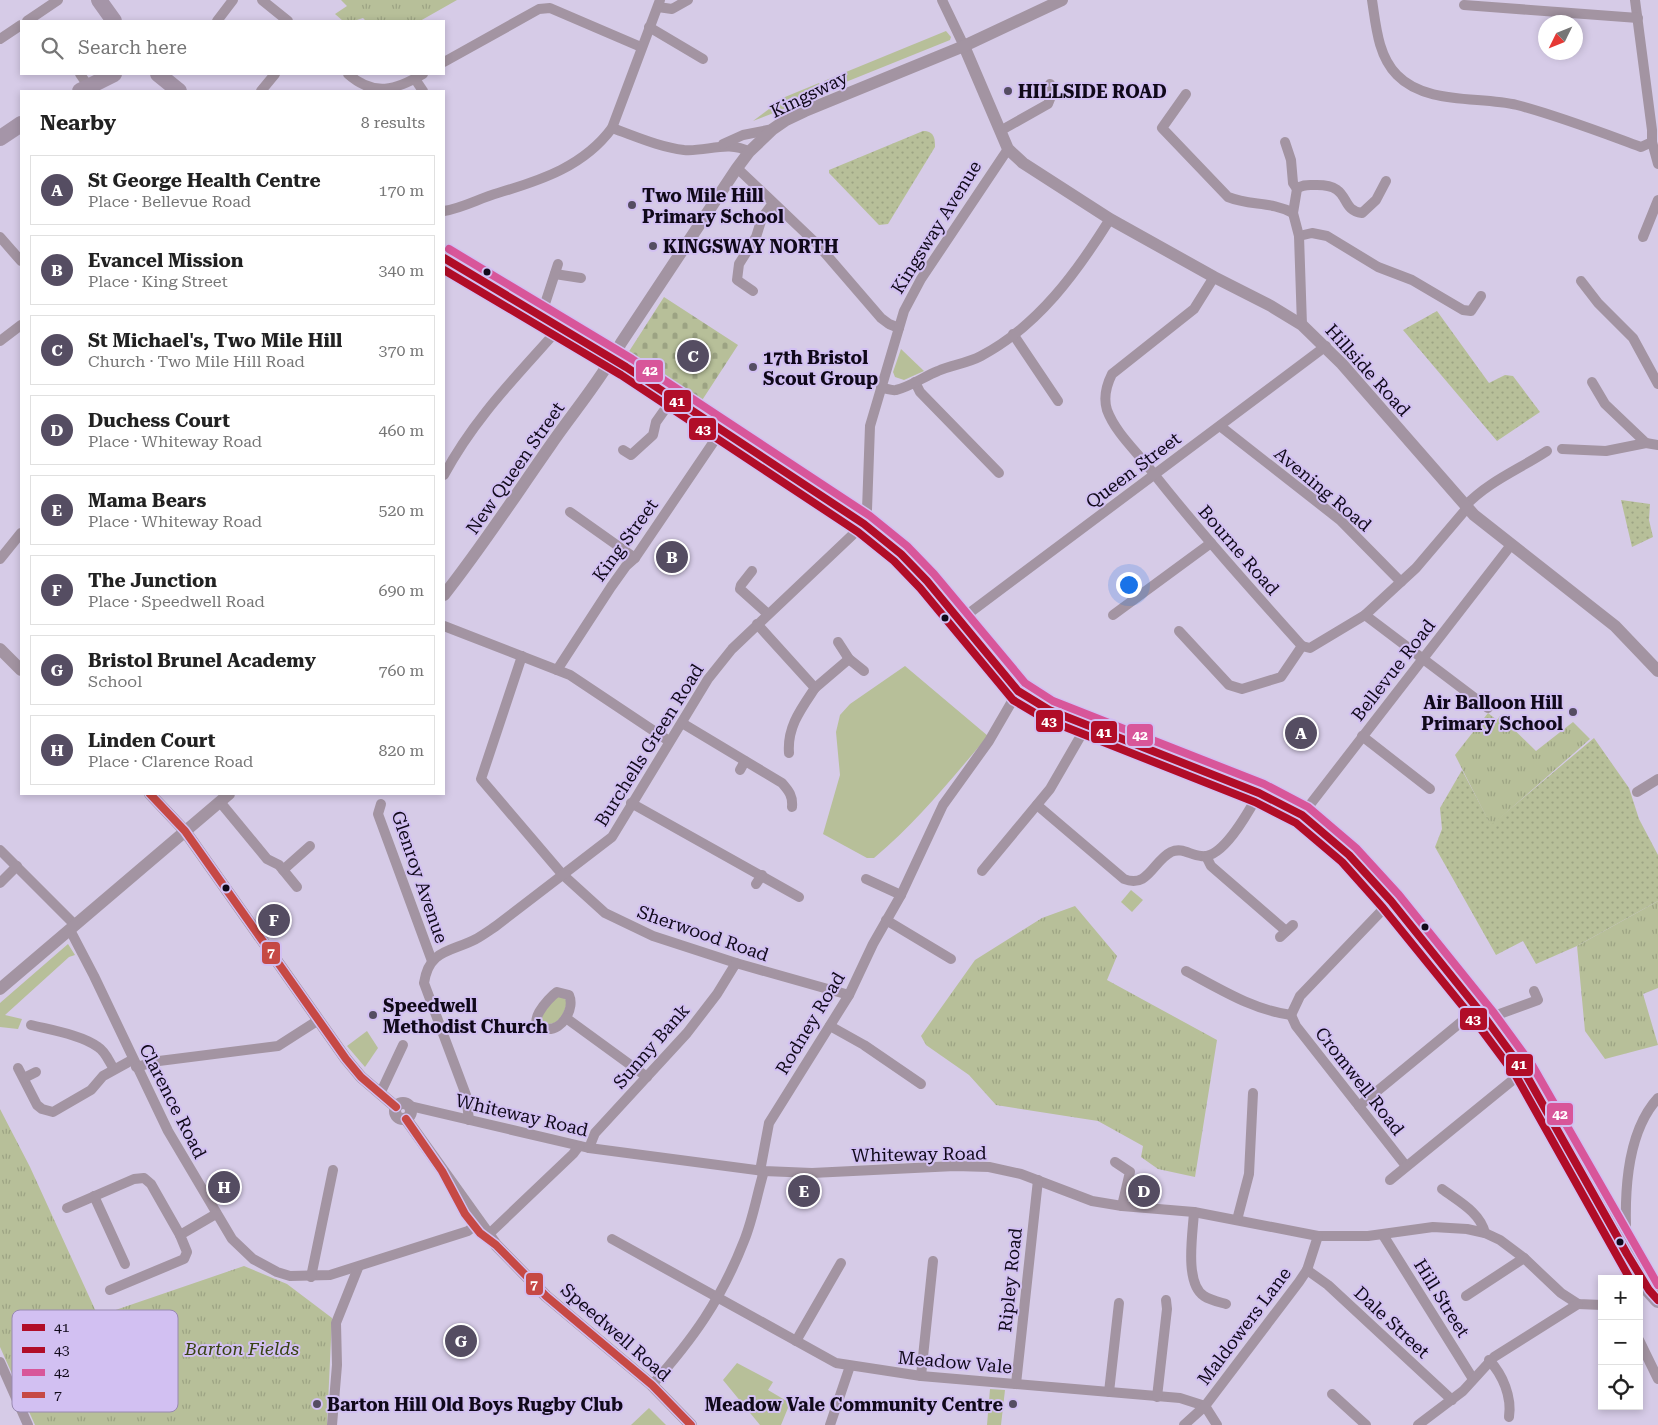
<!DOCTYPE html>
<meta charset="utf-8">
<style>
:root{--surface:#fff;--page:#f6f6f6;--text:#222;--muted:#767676;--line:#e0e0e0;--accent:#554d62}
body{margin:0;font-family:"Roboto Serif",serif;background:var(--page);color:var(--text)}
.controls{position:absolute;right:15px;bottom:15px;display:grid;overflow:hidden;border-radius:0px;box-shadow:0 2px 8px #0003}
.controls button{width:45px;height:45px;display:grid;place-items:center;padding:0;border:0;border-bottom:1px solid var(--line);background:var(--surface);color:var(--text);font:25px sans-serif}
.compass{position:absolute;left:1538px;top:15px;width:45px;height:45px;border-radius:50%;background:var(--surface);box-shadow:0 2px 8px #0003;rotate:227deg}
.you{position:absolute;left:1128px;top:584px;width:18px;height:18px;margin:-12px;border:4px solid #fff;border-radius:50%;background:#1a73e8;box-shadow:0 0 0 8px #1a73e833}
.badge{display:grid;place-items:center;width:32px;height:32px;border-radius:50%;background:var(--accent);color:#fff;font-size:16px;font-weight:700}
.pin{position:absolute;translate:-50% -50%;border:2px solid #fff;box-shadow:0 1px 5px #0006}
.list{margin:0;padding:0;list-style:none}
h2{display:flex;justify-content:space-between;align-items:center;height:65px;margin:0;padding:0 20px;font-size:21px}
h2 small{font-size:16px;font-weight:400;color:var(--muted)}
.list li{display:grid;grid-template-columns:32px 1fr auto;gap:15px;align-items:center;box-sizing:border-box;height:70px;margin:0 10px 10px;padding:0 10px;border:1px solid var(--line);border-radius:0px}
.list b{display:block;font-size:19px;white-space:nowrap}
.list p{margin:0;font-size:16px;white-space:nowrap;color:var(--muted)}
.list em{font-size:16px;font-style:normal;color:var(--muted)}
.icon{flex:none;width:28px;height:28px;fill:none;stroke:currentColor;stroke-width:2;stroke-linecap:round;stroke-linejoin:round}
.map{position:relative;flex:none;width:1658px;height:1425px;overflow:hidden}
.search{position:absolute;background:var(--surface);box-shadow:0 2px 8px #0003;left:20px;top:20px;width:425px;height:55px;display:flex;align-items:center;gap:12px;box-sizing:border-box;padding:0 18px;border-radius:0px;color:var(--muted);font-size:19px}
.panel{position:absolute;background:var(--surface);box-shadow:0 2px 8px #0003;left:20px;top:90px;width:425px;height:705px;border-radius:0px}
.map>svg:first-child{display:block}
</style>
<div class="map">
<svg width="1658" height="1425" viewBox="0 0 1658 1425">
<defs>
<pattern id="cemetery-stones" width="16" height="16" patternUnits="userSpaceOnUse" patternTransform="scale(1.25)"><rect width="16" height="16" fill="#b7bf99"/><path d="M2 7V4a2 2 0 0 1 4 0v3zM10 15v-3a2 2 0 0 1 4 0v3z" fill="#9ca383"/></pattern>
<pattern id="park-tufts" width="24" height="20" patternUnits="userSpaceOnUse" patternTransform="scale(1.25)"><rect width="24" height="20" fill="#b7bf99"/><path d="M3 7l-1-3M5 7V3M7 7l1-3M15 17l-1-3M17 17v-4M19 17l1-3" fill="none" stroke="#9ca383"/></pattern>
<pattern id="garden-dots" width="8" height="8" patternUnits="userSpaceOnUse" patternTransform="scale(1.25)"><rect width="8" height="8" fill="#b7bf99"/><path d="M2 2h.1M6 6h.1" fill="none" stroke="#9ca383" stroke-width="1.8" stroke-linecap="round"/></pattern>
</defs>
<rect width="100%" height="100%" fill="#d6cbe7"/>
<g fill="#b7bf99">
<polygon points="946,31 951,37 950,40 826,90 824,81"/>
<polygon points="819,83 824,91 822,94 753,121 785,97"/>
<polygon points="901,349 924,371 904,380 895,377 893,372"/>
<path d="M905,666L988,736C952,778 917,822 874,858H867L823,834L840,775L836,732L840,715L850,704Z"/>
<polygon points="1131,890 1143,900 1132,912 1121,902"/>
<polygon points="68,944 75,955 69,957 5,1015 22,1019 18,1029 0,1027 0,1003"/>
<path d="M558,996L563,997L567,1001C565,1013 558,1028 543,1023C539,1010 550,1004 558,996Z"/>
<polygon points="367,1031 378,1048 365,1067 347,1046"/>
<polygon points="737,1363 773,1382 768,1390 790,1403 781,1425 760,1425 723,1380"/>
<polygon points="649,1408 666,1425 631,1425"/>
</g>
<polygon fill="url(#cemetery-stones)" points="664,297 738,345 699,405 646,371 648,368 628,353"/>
<g fill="url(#park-tufts)">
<polygon points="341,0 457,0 420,21 366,21 363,18 354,21 343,21 335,14 347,6"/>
<polygon points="1488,713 1497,720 1500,716 1536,751 1573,722 1590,739 1491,826 1455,755"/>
<polygon points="1658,901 1658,988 1643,994 1658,1045 1605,1059 1585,1031 1577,946"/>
<polygon points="1075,906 1117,956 1107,980 1217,1040 1195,1177 1158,1169 1141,1157 1143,1146 1098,1121 996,1105 969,1075 926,1045 921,1036 975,960 1042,918"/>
<polygon points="0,1109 30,1167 98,1316 244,1266 287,1284 332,1318 327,1425 35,1425 0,1347"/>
<polygon points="990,1389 1005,1390 1001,1425 987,1425"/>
</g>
<g fill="url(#garden-dots)">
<path d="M923,131C934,131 935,138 935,147L888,224L879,225L829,173V170Z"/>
<polygon points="1437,311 1489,383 1505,375 1513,376 1540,412 1497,441 1403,330"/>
<polygon points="1621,500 1650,504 1649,520 1653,537 1632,547"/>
<polygon points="1594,738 1629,788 1639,819 1658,855 1658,901 1577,946 1536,964 1523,941 1496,955 1435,847 1442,829 1440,808 1462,770 1491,825"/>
</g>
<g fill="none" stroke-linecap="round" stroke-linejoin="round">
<g stroke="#a394a2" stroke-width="10">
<polyline points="262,0 288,21"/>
<polyline points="942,0 964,46"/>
<path d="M1372,0C1376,26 1378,56 1397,75C1426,105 1479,96 1517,105C1559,116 1600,132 1641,147L1652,142V130L1635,0"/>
<polyline points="1464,5 1638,18"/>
<polyline points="658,7 672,9 688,0"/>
<polyline points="27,21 58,0"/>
<polyline points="217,21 233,0"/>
<polyline points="649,27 703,59"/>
<polyline points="0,39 21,25"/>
<polyline points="444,62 539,9 550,8 641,47"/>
<polyline points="80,74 89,87"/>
<path d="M348,74C374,97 396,90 423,74"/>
<polyline points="415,79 423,91"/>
<polyline points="261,91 275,74"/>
<path d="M1186,94L1162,128L1228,197C1250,206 1271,201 1293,213"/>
<path d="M612,128C635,136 659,147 684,150C706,152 729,140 749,152"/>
<polyline points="1000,131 1048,104 1052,94 1050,84"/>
<polyline points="1285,142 1291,160 1293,183 1297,189"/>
<polyline points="1652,142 1658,164"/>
<polyline points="723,144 743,135 773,129"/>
<polyline points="737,168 818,245 881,318 889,324 899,328"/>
<path d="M444,211C463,208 480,198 498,193C542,180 584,166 612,128L660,0"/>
<polyline points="1299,236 1312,233 1327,236 1378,267 1412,280 1463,310 1471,311 1481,296"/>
<polyline points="0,237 21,261"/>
<polyline points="1643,237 1658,200"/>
<polyline points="555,274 581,278"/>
<path d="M1214,277L1194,309L1112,374C1106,386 1103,397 1107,410C1115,432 1136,451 1150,469C1198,530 1250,588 1302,646"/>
<polyline points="1581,281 1598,303 1633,338 1658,384"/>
<polyline points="753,291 737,280 739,264 756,237 762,218 773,203"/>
<polyline points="541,316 558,264"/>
<path d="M1302,325L1299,236L1293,213L1297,189C1302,184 1308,185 1315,185C1353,184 1338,210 1362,213L1376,200L1386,181"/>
<polyline points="1013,334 1058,401"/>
<polyline points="0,341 21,325"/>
<polyline points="915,382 920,392 999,473"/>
<polyline points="1592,382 1605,404 1646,443"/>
<path d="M881,388C886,388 892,391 896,390C910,387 925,376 938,371C952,365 968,363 981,356C1038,326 1077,272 1110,219"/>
<polyline points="1220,426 1340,520 1401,582"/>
<polyline points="1562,449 1606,451 1646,443 1658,445"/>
<polyline points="623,450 631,455 653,435 656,422 673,398"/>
<path d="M444,475C475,417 517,376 560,327"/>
<path d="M1465,506C1489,481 1518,470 1547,451"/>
<polyline points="570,512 635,558"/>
<polyline points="862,523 867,510 870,426 904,311 921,279 1008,149"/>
<polyline points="0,559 21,533"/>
<polyline points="752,571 741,585 740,589 768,614"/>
<polyline points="1113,615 1211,543"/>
<polyline points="1365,615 1488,708"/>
<polyline points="960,620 1326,346"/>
<path d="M757,624L815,688C801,709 787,727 789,753"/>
<polyline points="444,626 570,675 669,741"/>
<polyline points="1179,631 1229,685 1242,689 1281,677 1302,646 1310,648 1365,615 1416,568 1467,508"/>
<polyline points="838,642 849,659 864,671"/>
<polyline points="522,656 481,779 562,874 605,913 653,936 736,963 849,995"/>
<polyline points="557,670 611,587 626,566 635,558 721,431"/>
<polyline points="815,688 849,659"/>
<path d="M682,723L782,783C789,791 793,796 792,807"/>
<polyline points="1362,736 1430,789"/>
<polyline points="740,770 745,761"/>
<polyline points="1637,792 1658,779"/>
<polyline points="220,802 267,859 279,865 297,887"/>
<polyline points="631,803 799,897"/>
<polyline points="381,804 378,814 432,961"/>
<path d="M1037,805L1124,879C1148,889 1153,861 1171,852C1182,847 1190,855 1201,856C1223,860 1250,809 1259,793"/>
<polyline points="1302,815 1511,545"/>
<polyline points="0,850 75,925"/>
<polyline points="1206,856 1211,866 1286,931"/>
<polyline points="283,870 310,846"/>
<polyline points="982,871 1050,789 1087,725"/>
<polyline points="866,879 901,895"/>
<polyline points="0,883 17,866"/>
<polyline points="756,884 762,875"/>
<polyline points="886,920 951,959"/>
<polyline points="70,930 94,976 168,1131 232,1239 253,1259 277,1272 290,1276 330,1275 468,1231 474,1226"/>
<polyline points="1280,937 1293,925"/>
<path d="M1186,971C1220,989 1253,1010 1291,1015"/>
<path d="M557,992L569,995C575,1008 563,1030 547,1029C522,1027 548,998 557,992Z"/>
<polyline points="1291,1015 1296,1026 1406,1166"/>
<polyline points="1291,1015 1300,996 1391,901"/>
<polyline points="566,1018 647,1077"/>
<polyline points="1486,1019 1538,1000 1534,991"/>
<path d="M31,1025C51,1030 82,1035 98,1047C106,1052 109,1062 114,1069"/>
<polyline points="830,1026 864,1045 921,1084"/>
<polyline points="136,1067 159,1061 278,1046 317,1021"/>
<polyline points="18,1068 37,1105 42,1109 53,1112 91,1090 103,1076 132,1060"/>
<polyline points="24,1078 36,1072"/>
<polyline points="380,1094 403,1045"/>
<polyline points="410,1106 589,1148 764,1171 812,1173 955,1166 989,1167 1021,1174 1092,1201 1122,1206 1194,1212 1318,1236 1368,1236 1433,1227 1467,1229 1485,1233 1500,1240 1524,1258 1561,1293 1578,1304 1602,1305"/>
<polyline points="1359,1106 1477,1009"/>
<path d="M469,1120L466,1095L424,983C429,949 451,952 476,939C483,935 490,930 496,926L612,837L708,679L732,649L864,524"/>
<polyline points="589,1148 595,1133 687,1033 717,994 736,963"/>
<polyline points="1115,1162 1130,1172 1122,1206"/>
<polyline points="760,1171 769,1123 849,995 873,944 901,895 943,805 989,741 1018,691"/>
<polyline points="1390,1180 1524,1071"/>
<path d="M1442,1189C1458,1201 1480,1212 1485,1233"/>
<polyline points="94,1196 125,1264"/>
<polyline points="67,1208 134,1179 144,1178 151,1184 180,1235"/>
<path d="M1194,1212C1193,1232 1184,1283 1204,1296C1210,1300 1219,1302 1226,1304"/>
<polyline points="1237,1220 1249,1174 1253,1093"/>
<polyline points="488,1235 573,1154 579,1146"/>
<polyline points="1383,1235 1473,1379"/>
<polyline points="612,1239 836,1363 921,1376 1180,1398 1205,1406"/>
<path d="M1627,1250C1624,1203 1624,1135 1658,1098"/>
<polyline points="1307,1270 1328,1285 1452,1400"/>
<polyline points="311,1277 333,1170"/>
<polyline points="110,1290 184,1259 187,1252 180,1235 216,1214"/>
<polyline points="1466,1296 1524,1258"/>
<polyline points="1639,1340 1658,1379"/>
<polyline points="796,1341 841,1263"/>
<path d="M1489,1360C1503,1375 1512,1397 1509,1417"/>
<polyline points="0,1362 28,1425"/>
<polyline points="921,1376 933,1261"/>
<polyline points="1016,1384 1038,1180"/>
<path d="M652,1385C693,1339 721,1300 744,1241C753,1219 757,1194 764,1171"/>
<polyline points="1109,1392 1119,1303"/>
<polyline points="1332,1394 1366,1425"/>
<polyline points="1157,1397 1167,1309 1166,1300"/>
<polyline points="1205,1406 1217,1425"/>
<polyline points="332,1425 337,1365 336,1323 358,1268"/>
<polyline points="830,1425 850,1366"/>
<polyline points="1184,1425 1205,1406 1299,1282 1307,1270 1318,1236"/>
<polyline points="1418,1425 1463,1391 1494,1357 1578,1304"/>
</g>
<g stroke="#a394a2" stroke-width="12">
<polyline points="964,46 1008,149 1023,163 1110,219 1214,277 1271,306 1302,325 1342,364 1474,515 1615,626 1658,671"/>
<path d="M444,595C482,547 515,496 550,446C574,411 601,380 621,343L737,168L749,152L773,129L786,120L805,111L964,46L1062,0"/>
<polyline points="0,649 21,670"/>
<polyline points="150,794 185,831 346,1059 361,1077 396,1107"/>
<polyline points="0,989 229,794"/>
<circle cx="403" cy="1111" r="8"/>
<polyline points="406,1119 496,1245 546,1296 652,1385 691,1425"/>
</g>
<g stroke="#a595a8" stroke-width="16">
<polyline points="99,0 114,21"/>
<polyline points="158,74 179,91"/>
<polyline points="80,91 114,74"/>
<polyline points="0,138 21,124"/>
<polyline points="444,258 626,367 864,524 901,554 927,581 1018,691 1049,710 1259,793 1302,815 1349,855 1391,901 1486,1019 1524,1071 1627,1254 1649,1290 1658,1300"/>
</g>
<defs>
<polyline id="bus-1" points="444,258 626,367 864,524 901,554 927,581 1018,691 1049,710 1259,793 1302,815 1349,855 1391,901 1486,1019 1524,1071 1627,1254 1649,1290 1658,1300"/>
<polyline id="bus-2" points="444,270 621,375 858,532 894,561 920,588 1013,700 1045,719 1255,802 1296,823 1342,862 1383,908 1478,1025 1516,1076 1630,1279"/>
<polyline id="bus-3" points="449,249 632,359 870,516 907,546 934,574 1025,683 1053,701 1264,784 1308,807 1356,848 1399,895 1494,1013 1532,1065 1658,1285"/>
<g id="bus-4">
<polyline points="150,794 185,831 346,1059 361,1077 396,1107"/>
<polyline points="406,1119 442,1171 465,1214 480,1233 496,1245 546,1296 652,1385 691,1425"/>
</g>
</defs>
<use href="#bus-1" stroke="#d2c0f2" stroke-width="11"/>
<use href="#bus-2" stroke="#d2c0f2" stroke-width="11"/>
<use href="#bus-3" stroke="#d2c0f2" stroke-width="11"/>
<use href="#bus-4" stroke="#d2c0f2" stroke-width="11"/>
<use href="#bus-1" stroke="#b10d28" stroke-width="8"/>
<use href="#bus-2" stroke="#b10d28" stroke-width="8"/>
<use href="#bus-3" stroke="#d8569a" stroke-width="8"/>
<use href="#bus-4" stroke="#c64945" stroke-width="8"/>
</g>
<g fill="#554d62" stroke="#d2c0f2" stroke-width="2">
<circle cx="1008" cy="91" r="5"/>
<circle cx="632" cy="205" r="5"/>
<circle cx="653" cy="246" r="5"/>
<circle cx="753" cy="367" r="5"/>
<circle cx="1573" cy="712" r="5"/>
<circle cx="373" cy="1015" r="5"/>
<circle cx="317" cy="1404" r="5"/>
<circle cx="1013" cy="1404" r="5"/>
</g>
<g fill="#10091a" stroke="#d2c0f2" stroke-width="2">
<circle cx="487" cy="272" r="4.5"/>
<circle cx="945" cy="618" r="4.5"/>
<circle cx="226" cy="888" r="4.5"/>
<circle cx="1425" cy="927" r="4.5"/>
<circle cx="1620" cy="1242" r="4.5"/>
</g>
<g text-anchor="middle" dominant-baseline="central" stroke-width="4" stroke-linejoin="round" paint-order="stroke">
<g font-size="18" font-weight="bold" fill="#10091a" stroke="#d2c0f2" text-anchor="start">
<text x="1018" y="91">HILLSIDE ROAD</text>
<text x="642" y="195">Two Mile Hill<tspan x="642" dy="21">Primary School</tspan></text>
<text x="663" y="246">KINGSWAY NORTH</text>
<text x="763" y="357">17th Bristol<tspan x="763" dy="21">Scout Group</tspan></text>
<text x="1563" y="702" text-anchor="end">Air Balloon Hill<tspan x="1563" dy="21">Primary School</tspan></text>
<text x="383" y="1005">Speedwell<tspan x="383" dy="21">Methodist Church</tspan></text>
<text x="327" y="1404">Barton Hill Old Boys Rugby Club</text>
<text x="1003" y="1404" text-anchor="end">Meadow Vale Community Centre</text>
</g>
<g font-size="18" fill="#10091a" stroke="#d2c0f2">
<text transform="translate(809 94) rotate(-26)">Kingsway</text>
<text transform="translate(936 227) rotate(-58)">Kingsway Avenue</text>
<text transform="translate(1368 370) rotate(48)">Hillside Road</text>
<text transform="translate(515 468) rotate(-55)">New Queen Street</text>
<text transform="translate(1133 470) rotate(-37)">Queen Street</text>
<text transform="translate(1323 489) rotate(40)">Avening Road</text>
<text transform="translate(625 540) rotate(-54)">King Street</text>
<text transform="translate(1239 550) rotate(49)">Bourne Road</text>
<text transform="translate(1393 670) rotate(-52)">Bellevue Road</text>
<text transform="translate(649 745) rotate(-58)">Burchells Green Road</text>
<text transform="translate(420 877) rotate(71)">Glenroy Avenue</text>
<text transform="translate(703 933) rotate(19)">Sherwood Road</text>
<text transform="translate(810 1023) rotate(-59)">Rodney Road</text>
<text transform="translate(651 1046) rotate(-49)">Sunny Bank</text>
<text transform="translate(1360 1081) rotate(52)">Cromwell Road</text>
<text transform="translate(173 1101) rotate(63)">Clarence Road</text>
<text transform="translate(522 1115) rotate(13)">Whiteway Road</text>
<text transform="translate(919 1154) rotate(-1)">Whiteway Road</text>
<text transform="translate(1010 1280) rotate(-84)">Ripley Road</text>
<text transform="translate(1442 1298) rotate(58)">Hill Street</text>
<text transform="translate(1392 1322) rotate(43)">Dale Street</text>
<text transform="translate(1244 1326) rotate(-53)">Maldowers Lane</text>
<text transform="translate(616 1332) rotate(41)">Speedwell Road</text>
<text transform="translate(955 1362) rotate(5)">Meadow Vale</text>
</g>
<g font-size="18" font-style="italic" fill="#374311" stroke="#d2c0f2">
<text x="242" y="1348">Barton Fields</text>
</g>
</g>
<rect x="12" y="1310" width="166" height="102" rx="8" fill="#d2c0f2" stroke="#9889b1" stroke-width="1"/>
<rect x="22" y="1324" width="23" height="7" fill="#b10d28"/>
<rect x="22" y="1347" width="23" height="6" fill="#b10d28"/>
<rect x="22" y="1369" width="23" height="7" fill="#d8569a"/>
<rect x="22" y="1392" width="23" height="6" fill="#c64945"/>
<g font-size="14" fill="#10091a">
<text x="54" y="1332">41</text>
<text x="54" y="1355">43</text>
<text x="54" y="1377">42</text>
<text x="54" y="1400">7</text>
</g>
<g stroke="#d2c0f2" stroke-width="2">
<rect x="635" y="359" width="29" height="24" rx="5" fill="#d8569a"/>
<rect x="663" y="389" width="29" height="24" rx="5" fill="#b10d28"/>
<rect x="688" y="417" width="29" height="24" rx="5" fill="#b10d28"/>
<rect x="1035" y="709" width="29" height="24" rx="5" fill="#b10d28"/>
<rect x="1090" y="720" width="28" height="24" rx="5" fill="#b10d28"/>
<rect x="1126" y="723" width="28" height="24" rx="5" fill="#d8569a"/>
<rect x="261" y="941" width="20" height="24" rx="5" fill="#c64945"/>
<rect x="1459" y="1007" width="29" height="24" rx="5" fill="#b10d28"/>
<rect x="1505" y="1053" width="29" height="24" rx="5" fill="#b10d28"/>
<rect x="1546" y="1102" width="28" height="24" rx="5" fill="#d8569a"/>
<rect x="525" y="1272" width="19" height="24" rx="5" fill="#c64945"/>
</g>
<g font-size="14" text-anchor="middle" font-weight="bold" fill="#fff">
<text x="650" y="375">42</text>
<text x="677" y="406">41</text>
<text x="703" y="434">43</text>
<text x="1049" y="726">43</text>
<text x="1104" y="737">41</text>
<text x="1140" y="740">42</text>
<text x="271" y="957">7</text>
<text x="1473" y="1024">43</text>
<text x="1519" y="1069">41</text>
<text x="1560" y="1119">42</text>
<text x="534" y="1289">7</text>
</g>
</svg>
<div class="controls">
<button>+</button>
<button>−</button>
<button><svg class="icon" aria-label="locate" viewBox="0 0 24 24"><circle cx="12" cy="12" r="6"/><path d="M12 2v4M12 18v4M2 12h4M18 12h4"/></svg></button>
</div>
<svg class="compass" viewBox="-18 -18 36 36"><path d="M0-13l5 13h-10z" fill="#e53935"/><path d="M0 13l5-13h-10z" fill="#767676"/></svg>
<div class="you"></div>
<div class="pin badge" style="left:1301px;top:733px">A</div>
<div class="pin badge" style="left:672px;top:557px">B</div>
<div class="pin badge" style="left:693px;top:356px">C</div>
<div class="pin badge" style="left:1144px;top:1191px">D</div>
<div class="pin badge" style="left:804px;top:1191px">E</div>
<div class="pin badge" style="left:274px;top:920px">F</div>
<div class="pin badge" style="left:461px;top:1341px">G</div>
<div class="pin badge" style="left:224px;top:1187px">H</div>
<div class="search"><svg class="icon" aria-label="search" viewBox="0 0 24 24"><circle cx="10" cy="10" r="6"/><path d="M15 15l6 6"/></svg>Search here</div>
<section class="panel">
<h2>Nearby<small>8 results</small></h2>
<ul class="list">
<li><span class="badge">A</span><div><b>St George Health Centre</b><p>Place · Bellevue Road</p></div><em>170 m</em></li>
<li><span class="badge">B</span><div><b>Evancel Mission</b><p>Place · King Street</p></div><em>340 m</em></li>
<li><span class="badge">C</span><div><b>St Michael's, Two Mile Hill</b><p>Church · Two Mile Hill Road</p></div><em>370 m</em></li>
<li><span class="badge">D</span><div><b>Duchess Court</b><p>Place · Whiteway Road</p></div><em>460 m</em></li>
<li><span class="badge">E</span><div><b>Mama Bears</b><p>Place · Whiteway Road</p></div><em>520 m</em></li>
<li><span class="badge">F</span><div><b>The Junction</b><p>Place · Speedwell Road</p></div><em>690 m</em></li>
<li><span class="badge">G</span><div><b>Bristol Brunel Academy</b><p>School</p></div><em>760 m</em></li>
<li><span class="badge">H</span><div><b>Linden Court</b><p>Place · Clarence Road</p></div><em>820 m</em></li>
</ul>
</section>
</div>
